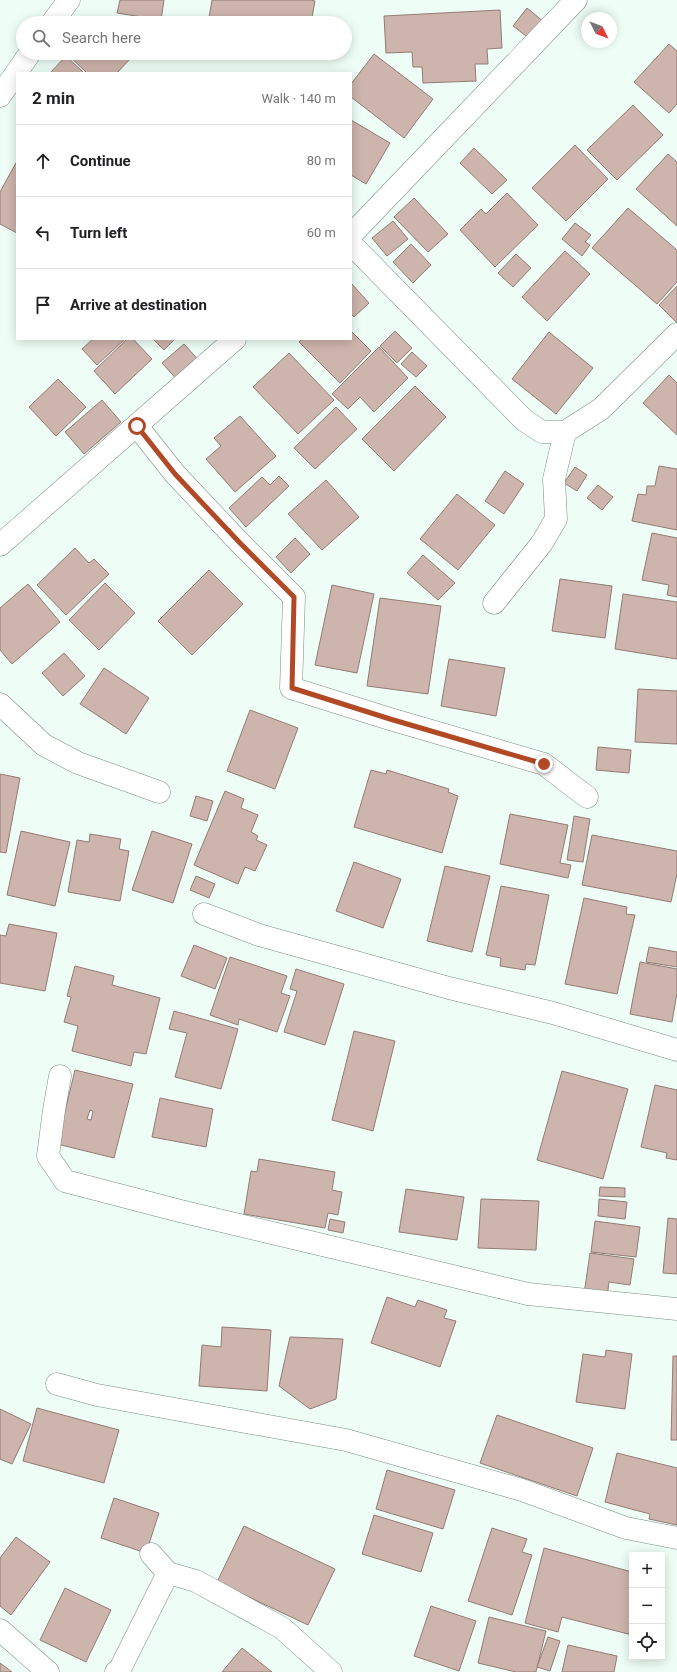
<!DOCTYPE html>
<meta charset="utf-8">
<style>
:root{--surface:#fff;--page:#f2f2f2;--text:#202124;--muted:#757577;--line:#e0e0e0}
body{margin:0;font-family:Roboto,sans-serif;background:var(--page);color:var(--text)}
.controls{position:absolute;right:12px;bottom:12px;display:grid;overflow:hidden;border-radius:0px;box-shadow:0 2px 10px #0003}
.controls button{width:36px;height:36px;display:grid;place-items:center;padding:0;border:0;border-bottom:1px solid var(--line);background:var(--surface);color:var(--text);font:20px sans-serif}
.compass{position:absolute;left:581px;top:12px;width:36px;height:36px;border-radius:50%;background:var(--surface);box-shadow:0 2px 10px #0003;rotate:132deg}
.stop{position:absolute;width:12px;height:12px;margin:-9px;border:3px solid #b04924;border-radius:50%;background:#fff}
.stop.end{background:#b04924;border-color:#fff;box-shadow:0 1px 4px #0008}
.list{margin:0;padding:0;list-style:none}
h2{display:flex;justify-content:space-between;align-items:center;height:52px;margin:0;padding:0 16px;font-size:17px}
h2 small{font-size:13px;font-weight:400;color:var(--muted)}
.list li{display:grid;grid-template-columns:26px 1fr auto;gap:12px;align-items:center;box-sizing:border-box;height:72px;padding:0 16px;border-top:1px solid var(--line)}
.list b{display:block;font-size:15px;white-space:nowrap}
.list em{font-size:13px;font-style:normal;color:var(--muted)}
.icon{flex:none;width:22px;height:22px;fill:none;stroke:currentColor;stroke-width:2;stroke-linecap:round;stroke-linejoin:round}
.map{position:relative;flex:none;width:677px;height:1672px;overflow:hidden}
.search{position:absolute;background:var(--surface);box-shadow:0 2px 10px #0003;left:16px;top:16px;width:336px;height:44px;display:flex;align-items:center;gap:10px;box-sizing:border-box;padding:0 14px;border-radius:22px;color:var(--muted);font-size:15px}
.panel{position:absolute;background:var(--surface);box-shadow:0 2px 10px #0003;left:16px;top:72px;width:336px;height:268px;border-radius:0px}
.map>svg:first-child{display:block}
</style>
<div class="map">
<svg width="677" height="1672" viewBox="0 0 677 1672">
<rect width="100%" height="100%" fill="#eefef6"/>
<g fill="#cdb4ac" stroke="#937b74" fill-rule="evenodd">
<polygon points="120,0 164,0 161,20 117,13"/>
<polygon points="212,0 311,0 315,1 311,23 208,23"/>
<polygon points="527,8 544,22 530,39 513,26"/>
<polygon points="500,10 502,48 487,49 488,64 475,64 476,81 423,83 422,67 413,67 412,52 386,53 384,16"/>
<polygon points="669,44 677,51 677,104 669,113 634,82"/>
<polygon points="68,53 121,53 129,60 117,73 87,73 67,54"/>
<polygon points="374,54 433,99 404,138 351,97 351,84"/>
<polygon points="66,56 84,73 50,73"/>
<polygon points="633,105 663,135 617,180 587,150"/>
<polygon points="351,120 390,143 366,184 351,175"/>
<polygon points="575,145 608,179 566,221 532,188"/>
<polygon points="474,148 507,180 492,194 460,163"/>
<polygon points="668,154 677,162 677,226 636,189"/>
<polygon points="17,161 17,233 0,224 0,192"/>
<polygon points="507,193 538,225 495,267 460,230 481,209 486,214"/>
<polygon points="414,198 448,234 428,252 394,217"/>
<polygon points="628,208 677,250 677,282 657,304 592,248"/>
<polygon points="393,221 408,239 387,256 372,238"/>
<polygon points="575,223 591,235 585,242 590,245 582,256 562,239"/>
<polygon points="411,244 431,265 413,283 393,262"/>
<polygon points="565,251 590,274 547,321 522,297"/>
<polygon points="516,254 531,268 513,287 498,273"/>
<polygon points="351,283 369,303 354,317 351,314"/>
<polygon points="677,286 677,323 659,305"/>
<polygon points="351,331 371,351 340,383 299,342 302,339 351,339"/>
<polygon points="395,331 412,348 397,363 380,346"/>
<polygon points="549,332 593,368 556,414 512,379"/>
<polygon points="93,339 125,339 97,365 82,349"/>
<polygon points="127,339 133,339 152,359 115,394 94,371"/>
<polygon points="153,339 175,339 164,350"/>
<polygon points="184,344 202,364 180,383 162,363"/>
<polygon points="379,347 408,378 374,412 360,397 348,409 332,394"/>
<polygon points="412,352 427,366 416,377 401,364"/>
<polygon points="289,353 334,400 298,434 253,387"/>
<polygon points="669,375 677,383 677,435 643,403"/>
<polygon points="58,379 86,407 56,436 29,407"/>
<polygon points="415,386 446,417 394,471 362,439"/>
<polygon points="102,400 121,422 84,454 65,432"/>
<polygon points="336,407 357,429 315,469 294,448"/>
<polygon points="240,416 276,456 235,492 206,459 221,446 214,438"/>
<polygon points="659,466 677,469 677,530 632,521 638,494 646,495 647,486 655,486"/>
<polygon points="575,467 587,475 577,491 564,483"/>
<polygon points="505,471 524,484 504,514 485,501"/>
<polygon points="279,476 289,486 246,527 229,508 262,477 270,485"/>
<polygon points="326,480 359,517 322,550 288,514"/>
<polygon points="598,485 613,497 602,510 587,498"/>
<polygon points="457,494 495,525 458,570 420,539"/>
<polygon points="652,533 677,538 677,597 667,595 669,585 642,580"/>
<polygon points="295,538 310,554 291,573 276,557"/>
<polygon points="75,548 89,563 94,559 109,574 66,615 37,585"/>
<polygon points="423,555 455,583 438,600 407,573"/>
<polygon points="209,570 243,604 192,655 158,621"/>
<polygon points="560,579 612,586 605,638 552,631"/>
<polygon points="105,583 135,613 99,650 69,620"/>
<polygon points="28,584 60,622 12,664 0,650 0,608"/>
<polygon points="332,585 374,594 357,673 315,665"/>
<polygon points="623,594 677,602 677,659 615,649"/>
<polygon points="380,598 441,606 428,694 367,686"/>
<polygon points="64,653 85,676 63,696 42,673"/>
<polygon points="449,659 505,668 496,716 441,706"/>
<polygon points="104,668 149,698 126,734 80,704"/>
<polygon points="638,689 677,691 677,744 635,742"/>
<polygon points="250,710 298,728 275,789 227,771"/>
<polygon points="598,747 631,750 629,773 596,770"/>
<polygon points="371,770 386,774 387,770 449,789 448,792 458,796 442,853 354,827"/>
<polygon points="0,774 20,778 6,853 0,852"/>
<polygon points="225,791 244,799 241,808 258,815 251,832 258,836 256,840 267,845 255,871 245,867 238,884 194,865"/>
<polygon points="196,796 213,801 207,821 190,816"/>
<polygon points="510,814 568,825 560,863 571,865 568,878 500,864"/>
<polygon points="574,816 590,819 583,862 567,860"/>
<polygon points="21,831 70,842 55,906 7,895"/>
<polygon points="152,831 192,844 173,903 132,890"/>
<polygon points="90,834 121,839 119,849 129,851 120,901 68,892 77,840 89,842"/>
<polygon points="592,835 677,851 677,874 671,902 582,885"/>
<polygon points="354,862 401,879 383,928 336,911"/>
<polygon points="445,866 490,876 472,952 427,941"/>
<polygon points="196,876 215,884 209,898 190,890"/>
<polygon points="501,886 549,895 535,965 526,964 525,970 500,966 501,958 486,955"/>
<polygon points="584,898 627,907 626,914 635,915 617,994 565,984"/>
<polygon points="9,924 57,933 45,991 0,983 0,935 6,936"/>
<polygon points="194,945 227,958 215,989 181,976"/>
<polygon points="649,947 677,952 677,967 646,962"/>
<polygon points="230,957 287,976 281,993 290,996 277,1032 239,1019 238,1025 210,1015"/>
<polygon points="640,962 677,969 677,993 672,1022 630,1014"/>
<polygon points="75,966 114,976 112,985 160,998 146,1054 134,1052 131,1066 72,1051 78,1026 64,1022 71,997 67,996"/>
<polygon points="296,969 344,984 325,1045 284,1032 297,991 290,989"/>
<polygon points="174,1011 238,1029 221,1089 175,1077 187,1033 169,1029"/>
<polygon points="354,1031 395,1041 373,1131 332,1120"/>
<path d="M75,1070L133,1084L114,1158L57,1144ZM90,1110L93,1111L91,1120L87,1119Z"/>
<polygon points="562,1071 628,1089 603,1179 537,1160"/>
<polygon points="655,1085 677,1090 677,1160 666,1158 667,1153 641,1147"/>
<polygon points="160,1098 213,1109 206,1147 152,1137"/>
<polygon points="259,1159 335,1172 332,1190 342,1192 338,1215 328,1213 325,1228 244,1214 251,1171 257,1172"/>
<polygon points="600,1187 625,1188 625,1197 599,1196"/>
<polygon points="406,1189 464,1197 457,1240 399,1232"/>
<polygon points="481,1199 539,1201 536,1250 478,1248"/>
<polygon points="599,1199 627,1202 625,1219 598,1216"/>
<polygon points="668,1218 677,1219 677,1274 663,1273"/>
<polygon points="330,1219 345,1222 343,1233 328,1230"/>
<polygon points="595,1221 640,1227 636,1257 591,1252"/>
<polygon points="590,1253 634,1259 630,1285 609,1282 607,1297 584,1294"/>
<polygon points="387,1297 415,1307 418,1300 447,1310 444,1318 456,1321 440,1367 371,1343"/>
<polygon points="222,1327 271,1330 267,1391 199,1386 202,1345 221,1347"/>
<polygon points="290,1337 343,1339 336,1399 310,1409 279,1386"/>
<polygon points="606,1350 632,1354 625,1409 576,1402 583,1354 605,1357"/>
<polygon points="673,1356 677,1356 677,1440 671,1440"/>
<polygon points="37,1408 119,1430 104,1483 23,1461"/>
<polygon points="0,1409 31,1424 12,1464 0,1459"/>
<polygon points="497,1415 593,1448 577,1496 480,1463"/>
<polygon points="617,1453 677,1468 677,1525 649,1519 650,1514 605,1502"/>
<polygon points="387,1470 455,1490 443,1529 376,1509"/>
<polygon points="114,1498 159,1513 146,1553 101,1538"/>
<polygon points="374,1515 433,1533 421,1572 362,1554"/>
<polygon points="244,1526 335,1569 308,1625 217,1582"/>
<polygon points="492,1528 527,1539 522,1552 532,1555 512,1615 468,1601"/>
<polygon points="16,1537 50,1562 11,1615 0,1606 0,1558"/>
<polygon points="544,1548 632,1572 632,1635 562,1617 558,1632 525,1623"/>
<polygon points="65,1588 111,1610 86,1662 40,1640"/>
<polygon points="431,1606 476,1621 459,1671 414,1656"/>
<polygon points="489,1617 546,1631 536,1672 516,1672 478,1663"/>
<polygon points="548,1637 560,1641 550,1671 537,1667"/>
<polygon points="568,1645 617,1656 614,1672 562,1672"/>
<polygon points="242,1648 272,1672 222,1672"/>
<polygon points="0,1663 12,1672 0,1672"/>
</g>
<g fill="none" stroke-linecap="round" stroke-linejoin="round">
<defs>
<g id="street">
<polyline points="52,23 69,0"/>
<polyline points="0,96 30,53"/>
<polyline points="351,235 576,0"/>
<polyline points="351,244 524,420 542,432 565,432 601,409 677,334"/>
<polyline points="137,426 175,474 240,543 294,597 291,688 390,719 544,764 587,797"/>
<polyline points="0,545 235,339"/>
<polyline points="494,603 542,543 556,519 554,479 565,432"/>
<polyline points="0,704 44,745 78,763 159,792"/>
<polyline points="204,914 259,935 449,988 553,1013 677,1050"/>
<polyline points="60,1076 54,1110 48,1156 65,1181 180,1211 528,1294 677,1309"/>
<polyline points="57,1384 97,1395 346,1440 522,1490 626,1528 677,1538"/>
<polyline points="151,1554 168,1573 196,1581 282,1628 331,1672"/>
<polyline points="0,1630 48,1672"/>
<polyline points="116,1672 120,1669 168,1573"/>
</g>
</defs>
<use href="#street" stroke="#778e83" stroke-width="23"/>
<use href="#street" stroke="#fff" stroke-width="22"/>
</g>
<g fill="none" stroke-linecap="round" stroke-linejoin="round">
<polyline stroke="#b04924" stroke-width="5" points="137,426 175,474 240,543 294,597 292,688 390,719 544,764"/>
</g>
</svg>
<div class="controls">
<button>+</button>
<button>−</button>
<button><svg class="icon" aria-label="locate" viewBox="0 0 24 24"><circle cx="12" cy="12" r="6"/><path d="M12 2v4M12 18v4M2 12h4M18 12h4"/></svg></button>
</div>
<svg class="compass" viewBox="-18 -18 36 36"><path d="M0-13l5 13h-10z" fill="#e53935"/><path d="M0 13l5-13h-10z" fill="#757577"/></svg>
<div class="stop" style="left:137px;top:426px"></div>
<div class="stop end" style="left:544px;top:764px"></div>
<div class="search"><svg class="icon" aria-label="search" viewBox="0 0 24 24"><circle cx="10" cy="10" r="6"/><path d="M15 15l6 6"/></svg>Search here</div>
<section class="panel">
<h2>2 min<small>Walk · 140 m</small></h2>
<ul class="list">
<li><svg class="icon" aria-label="ahead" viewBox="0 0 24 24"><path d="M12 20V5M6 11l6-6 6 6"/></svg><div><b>Continue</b></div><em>80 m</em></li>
<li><svg class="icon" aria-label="left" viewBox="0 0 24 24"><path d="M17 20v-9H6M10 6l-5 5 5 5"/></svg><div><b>Turn left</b></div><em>60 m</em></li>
<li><svg class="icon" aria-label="arrive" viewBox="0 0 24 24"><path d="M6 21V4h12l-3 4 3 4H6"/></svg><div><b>Arrive at destination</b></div></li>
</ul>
</section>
</div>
